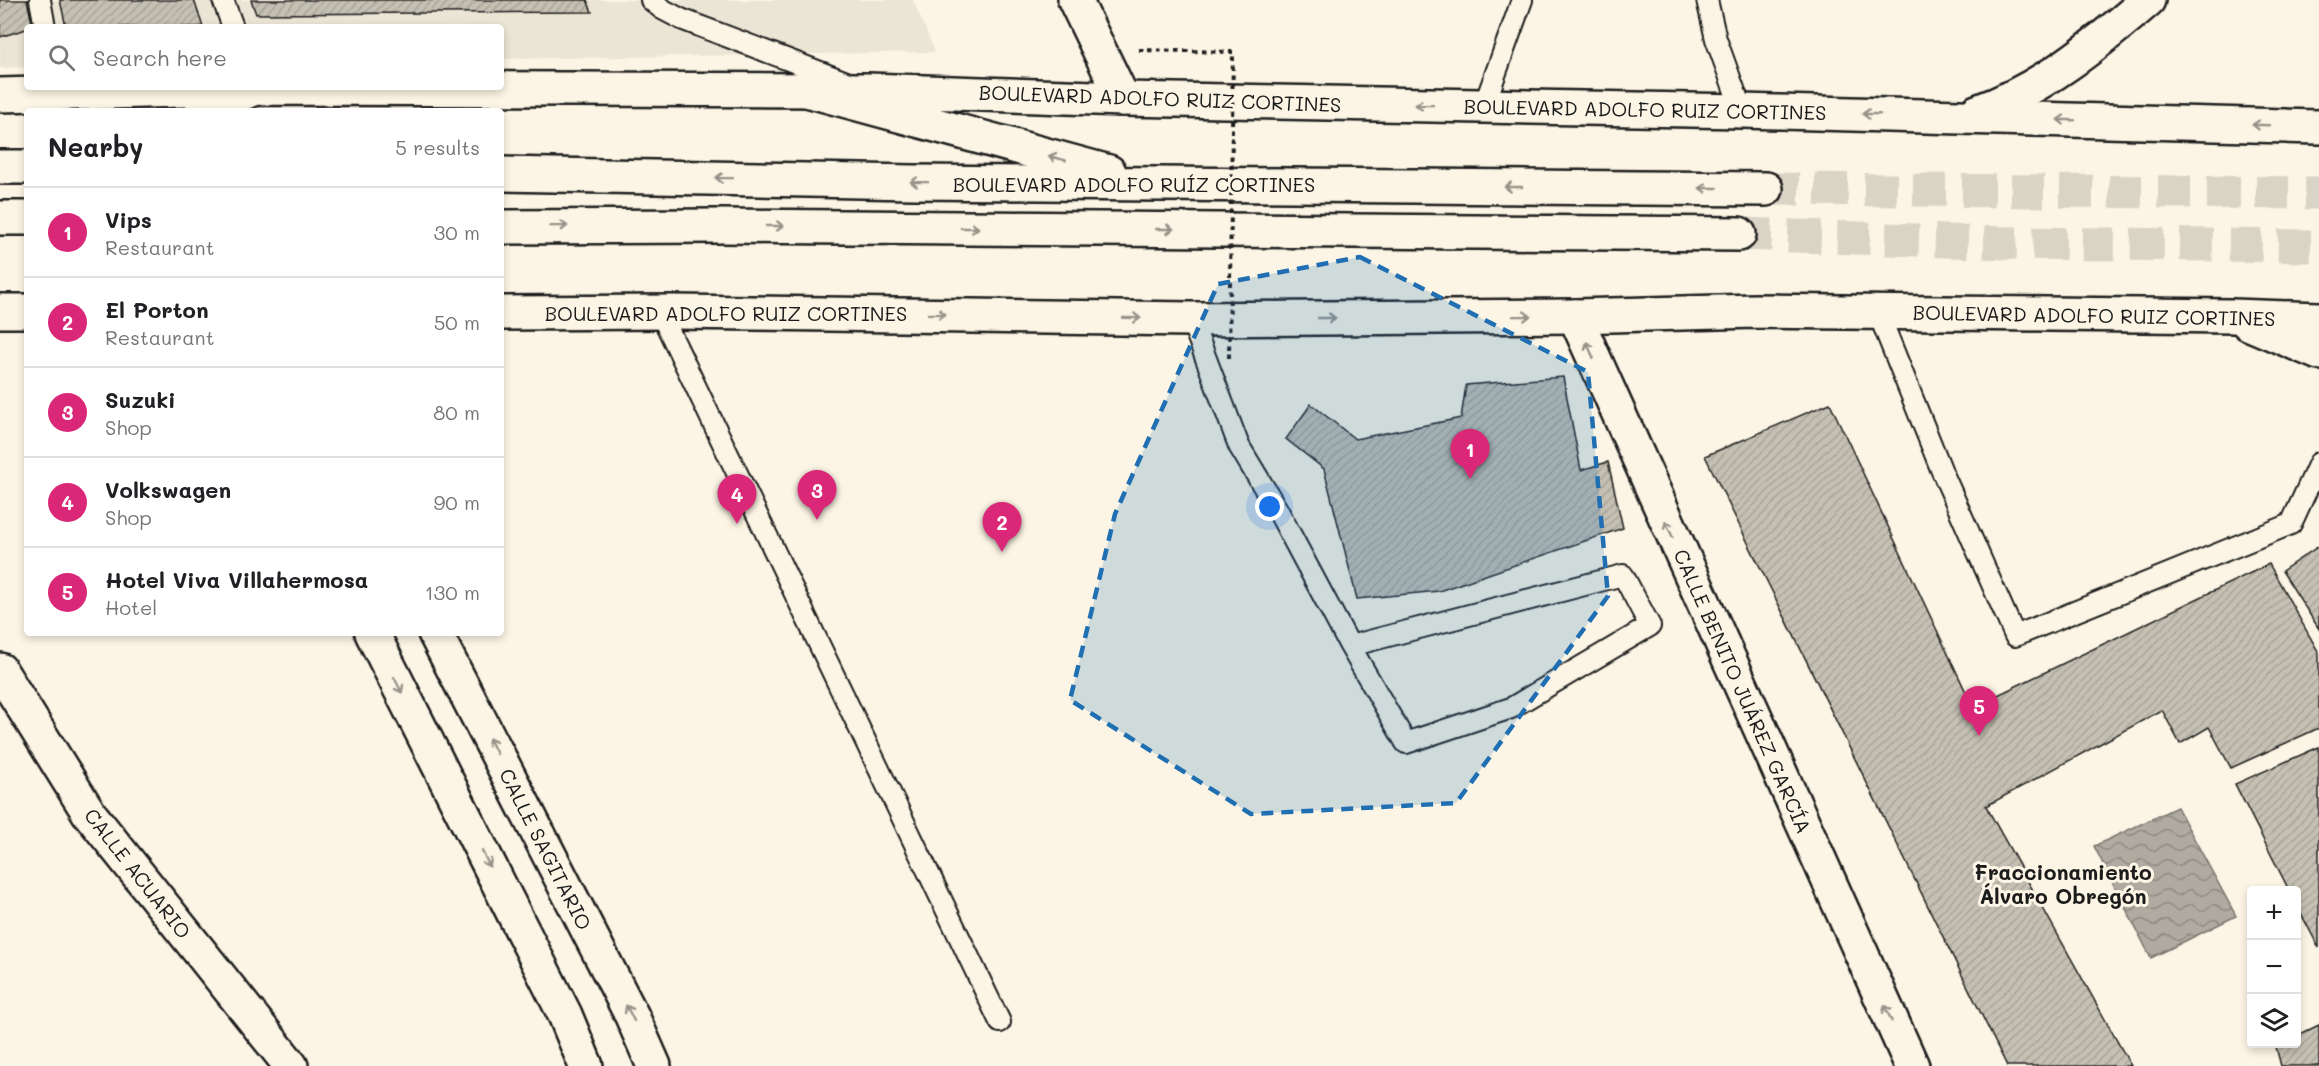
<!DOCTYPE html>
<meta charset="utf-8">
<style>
:root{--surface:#fff;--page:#f2f2f2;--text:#202124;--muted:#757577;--line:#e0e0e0;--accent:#db2777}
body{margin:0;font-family:Mali,sans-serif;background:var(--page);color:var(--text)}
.controls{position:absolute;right:18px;bottom:18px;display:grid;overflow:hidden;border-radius:6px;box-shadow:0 3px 9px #0003}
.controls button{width:54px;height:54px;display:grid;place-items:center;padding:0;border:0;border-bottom:2px solid var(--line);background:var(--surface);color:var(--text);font:30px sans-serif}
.you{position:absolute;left:1270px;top:507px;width:21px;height:21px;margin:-15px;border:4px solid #fff;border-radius:50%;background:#1a73e8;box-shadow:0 0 0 9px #1a73e833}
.badge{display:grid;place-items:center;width:39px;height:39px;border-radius:50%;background:var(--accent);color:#fff;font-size:20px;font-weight:700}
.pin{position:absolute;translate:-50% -50px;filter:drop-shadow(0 2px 3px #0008)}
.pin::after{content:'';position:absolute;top:32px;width:21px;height:18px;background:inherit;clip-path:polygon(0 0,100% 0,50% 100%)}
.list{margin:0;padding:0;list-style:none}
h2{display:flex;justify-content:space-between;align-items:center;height:78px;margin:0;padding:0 24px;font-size:26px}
h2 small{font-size:20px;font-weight:400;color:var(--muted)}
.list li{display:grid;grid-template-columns:39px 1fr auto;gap:18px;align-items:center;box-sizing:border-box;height:90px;padding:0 24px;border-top:2px solid var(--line)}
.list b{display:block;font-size:22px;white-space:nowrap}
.list p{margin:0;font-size:20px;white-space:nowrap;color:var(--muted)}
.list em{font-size:20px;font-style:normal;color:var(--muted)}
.icon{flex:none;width:33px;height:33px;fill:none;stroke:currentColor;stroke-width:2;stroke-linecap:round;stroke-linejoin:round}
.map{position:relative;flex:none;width:2319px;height:1066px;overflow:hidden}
.search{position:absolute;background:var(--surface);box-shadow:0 3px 9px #0003;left:24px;top:24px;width:480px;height:66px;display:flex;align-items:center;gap:15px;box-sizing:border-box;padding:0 21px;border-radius:6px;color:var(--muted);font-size:22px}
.panel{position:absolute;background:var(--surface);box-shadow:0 3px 9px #0003;left:24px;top:108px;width:480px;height:528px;border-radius:6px}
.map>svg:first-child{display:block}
</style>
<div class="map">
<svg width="2319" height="1066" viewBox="0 0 2319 1066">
<defs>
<pattern id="water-waves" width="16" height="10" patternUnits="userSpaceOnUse" patternTransform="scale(1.5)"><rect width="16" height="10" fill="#b0aba1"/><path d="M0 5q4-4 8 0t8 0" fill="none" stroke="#8e8a82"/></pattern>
<pattern id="building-hatch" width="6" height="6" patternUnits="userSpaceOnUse" patternTransform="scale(1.5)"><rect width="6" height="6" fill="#c4c0b3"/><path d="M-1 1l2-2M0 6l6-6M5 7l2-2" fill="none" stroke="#a8a499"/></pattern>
</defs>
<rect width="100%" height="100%" fill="#fcf5e5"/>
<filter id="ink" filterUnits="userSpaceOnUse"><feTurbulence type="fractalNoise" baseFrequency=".0167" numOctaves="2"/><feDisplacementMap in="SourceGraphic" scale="12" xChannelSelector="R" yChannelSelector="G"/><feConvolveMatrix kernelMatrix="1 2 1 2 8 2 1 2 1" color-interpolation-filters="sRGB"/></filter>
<g filter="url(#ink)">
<polygon fill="#ebe5d6" points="0,0 913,0 935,52 501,59 501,27 27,27 27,67 0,68"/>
<polygon fill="url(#water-waves)" stroke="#75726c" stroke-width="1.5" points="2177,807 2236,916 2151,958 2094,846"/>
<g fill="url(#building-hatch)" stroke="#1c1c1c" stroke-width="1.5">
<polygon points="0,0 27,0 33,27 0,37"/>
<polygon points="60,0 194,0 203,27 66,27"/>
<polygon points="251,0 587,0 592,12 256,14"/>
<polygon points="1563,377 1581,470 1608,462 1623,528 1439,591 1357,599 1324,469 1286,439 1311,404 1355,439 1461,418 1466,385"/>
<polygon points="1830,403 1973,707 2269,564 2319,653 2319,728 2231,768 2209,727 2180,744 2162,710 1986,806 2131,1066 2007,1066 1705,456"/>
<polygon points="2319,546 2319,629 2282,571"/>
<polygon points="2319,747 2319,948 2296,904 2296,890 2289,890 2235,784"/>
<polygon points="2319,1025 2319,1066 2281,1066 2276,1047 2282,1044 2296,1044 2296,1036"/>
</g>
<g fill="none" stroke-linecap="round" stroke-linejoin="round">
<g stroke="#dad4c7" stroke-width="33" stroke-dasharray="33 16" stroke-linecap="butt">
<polyline points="1766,189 2319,193"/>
<polyline points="1739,234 2007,243 2319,246"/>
</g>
<defs>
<g id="service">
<polyline points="40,0 45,27"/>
<polyline points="223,0 233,27"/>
<polyline points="651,0 662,9 681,19 849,83"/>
<polyline points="1707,0 1716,39 1742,111"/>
<polyline points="1484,106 1522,0"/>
<polyline points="660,312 1000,1022"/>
<polyline points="1878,312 1941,469 2015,636 2291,524 2319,463"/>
<polyline points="1191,319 1239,446 1277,509 1350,646 1406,743 1511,708 1650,626 1623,575 1350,646"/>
</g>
<g id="minor">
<polyline points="1075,0 1123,99"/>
<polyline points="372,633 565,1015 586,1066"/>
<polyline points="435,633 632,1016 654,1066"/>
<polyline points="0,670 89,813 291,1066"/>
</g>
<polyline id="tertiary" points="1575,316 1912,1066"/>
<g id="secondary">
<polyline points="0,95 255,88 868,90 1123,99 1742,111 2319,127"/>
<path d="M1977,112C2042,89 2096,45 2148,0"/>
<polyline points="0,311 27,311"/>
<polyline points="501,313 673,312 1191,319 1575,316 1755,311 2233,316 2319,319"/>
<polyline points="2248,323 2319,353"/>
</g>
<g id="trunk">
<polyline points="803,89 1109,172"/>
<polyline points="203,111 255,88"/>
<polyline points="0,167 27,167"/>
<polyline points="501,174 913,182 1766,189"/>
<polyline points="0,218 27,218"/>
<polyline points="501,227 721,226 1739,234"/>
</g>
</defs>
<use href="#service" stroke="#1c1c1c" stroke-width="24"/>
<use href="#minor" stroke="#1c1c1c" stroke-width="38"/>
<use href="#tertiary" stroke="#1c1c1c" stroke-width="38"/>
<use href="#secondary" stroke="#1c1c1c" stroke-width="38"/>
<use href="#trunk" stroke="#1c1c1c" stroke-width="38"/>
<polyline stroke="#1c1c1c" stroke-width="4" stroke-dasharray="4.5 4.5" stroke-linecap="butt" points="1139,50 1233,52"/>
<use href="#service" stroke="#fcf5e5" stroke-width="20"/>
<use href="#minor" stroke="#fcf5e5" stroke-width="33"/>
<use href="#tertiary" stroke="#fcf5e5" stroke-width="33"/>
<use href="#secondary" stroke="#fcf5e5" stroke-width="33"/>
<use href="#trunk" stroke="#fcf5e5" stroke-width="33"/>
<polyline stroke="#1c1c1c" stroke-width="4" stroke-dasharray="4.5 4.5" stroke-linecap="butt" points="1229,358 1233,52"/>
</g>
<defs><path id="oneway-shaft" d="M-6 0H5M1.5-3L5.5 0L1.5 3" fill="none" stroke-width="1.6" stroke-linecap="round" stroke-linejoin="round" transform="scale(1.5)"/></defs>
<g stroke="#97938b">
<use href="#oneway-shaft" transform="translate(1424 105) rotate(-179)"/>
<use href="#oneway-shaft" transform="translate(1871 114) rotate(-178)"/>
<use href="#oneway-shaft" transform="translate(2066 120) rotate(-178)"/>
<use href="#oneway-shaft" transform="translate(2261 125) rotate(-178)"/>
<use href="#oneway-shaft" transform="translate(1057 158) rotate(-165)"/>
<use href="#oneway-shaft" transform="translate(724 178) rotate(-179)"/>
<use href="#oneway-shaft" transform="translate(919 182) rotate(-179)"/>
<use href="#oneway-shaft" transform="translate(1513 187) rotate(-180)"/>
<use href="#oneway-shaft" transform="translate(1708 188) rotate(-180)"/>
<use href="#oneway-shaft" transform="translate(559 226) rotate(-1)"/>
<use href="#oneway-shaft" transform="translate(775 226)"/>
<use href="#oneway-shaft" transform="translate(970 228)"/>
<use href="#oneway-shaft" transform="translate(1165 229)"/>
<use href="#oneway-shaft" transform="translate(937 314) rotate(1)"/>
<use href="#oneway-shaft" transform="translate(1522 316) rotate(-1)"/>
<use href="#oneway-shaft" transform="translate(1132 318) rotate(1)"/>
<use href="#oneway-shaft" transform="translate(1327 318)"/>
<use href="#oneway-shaft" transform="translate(1590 350) rotate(-114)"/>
<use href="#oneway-shaft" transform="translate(1669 529) rotate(-114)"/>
<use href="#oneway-shaft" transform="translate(398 685) rotate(63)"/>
<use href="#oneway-shaft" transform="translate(493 746) rotate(-117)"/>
<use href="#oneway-shaft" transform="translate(486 859) rotate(63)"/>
<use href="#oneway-shaft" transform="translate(630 1013) rotate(-117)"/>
<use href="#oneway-shaft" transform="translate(1888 1013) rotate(-114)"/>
</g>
</g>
<path fill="#1f6fb2" fill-opacity="0.2" stroke="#1f6fb2" stroke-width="4.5" stroke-dasharray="12 8" stroke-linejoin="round" d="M1360,257L1588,372L1608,596L1456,803L1251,814L1070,700L1115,514L1218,284Z"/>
<g text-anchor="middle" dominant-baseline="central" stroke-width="6" stroke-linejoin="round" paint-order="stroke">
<g font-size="20" fill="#1c1c1c" stroke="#fcf5e5">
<text transform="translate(1160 98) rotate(2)">BOULEVARD ADOLFO RUIZ CORTINES</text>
<text transform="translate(1645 109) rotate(1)">BOULEVARD ADOLFO RUIZ CORTINES</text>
<text x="1134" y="184">BOULEVARD ADOLFO RUÍZ CORTINES</text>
<text x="726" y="313">BOULEVARD ADOLFO RUIZ CORTINES</text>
<text transform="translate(2094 315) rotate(1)">BOULEVARD ADOLFO RUIZ CORTINES</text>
<text transform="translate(1743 691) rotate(66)">CALLE BENITO JUÁREZ GARCÍA</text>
<text transform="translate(546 849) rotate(63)">CALLE SAGITARIO</text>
<text transform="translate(138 873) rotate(52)">CALLE ACUARIO</text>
</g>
<g font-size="21" font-weight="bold" fill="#1c1c1c" stroke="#fcf5e5">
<text x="2063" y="871">Fraccionamiento<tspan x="2063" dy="24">Álvaro Obregón</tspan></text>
</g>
</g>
</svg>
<div class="controls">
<button>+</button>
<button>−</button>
<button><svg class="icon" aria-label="layers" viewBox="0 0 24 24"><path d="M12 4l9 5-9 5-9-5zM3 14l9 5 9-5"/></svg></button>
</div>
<div class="you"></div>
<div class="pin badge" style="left:1470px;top:479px">1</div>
<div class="pin badge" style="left:1002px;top:552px">2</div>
<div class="pin badge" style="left:817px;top:520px">3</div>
<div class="pin badge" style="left:737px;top:524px">4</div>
<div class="pin badge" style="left:1979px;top:736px">5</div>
<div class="search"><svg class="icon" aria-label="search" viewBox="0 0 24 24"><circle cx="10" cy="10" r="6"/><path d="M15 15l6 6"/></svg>Search here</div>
<section class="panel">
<h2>Nearby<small>5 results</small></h2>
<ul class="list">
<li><span class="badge">1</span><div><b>Vips</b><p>Restaurant</p></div><em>30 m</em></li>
<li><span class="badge">2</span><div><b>El Porton</b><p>Restaurant</p></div><em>50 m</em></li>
<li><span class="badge">3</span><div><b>Suzuki</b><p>Shop</p></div><em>80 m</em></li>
<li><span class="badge">4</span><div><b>Volkswagen</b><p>Shop</p></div><em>90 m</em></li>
<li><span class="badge">5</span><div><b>Hotel Viva Villahermosa</b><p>Hotel</p></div><em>130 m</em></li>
</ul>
</section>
</div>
